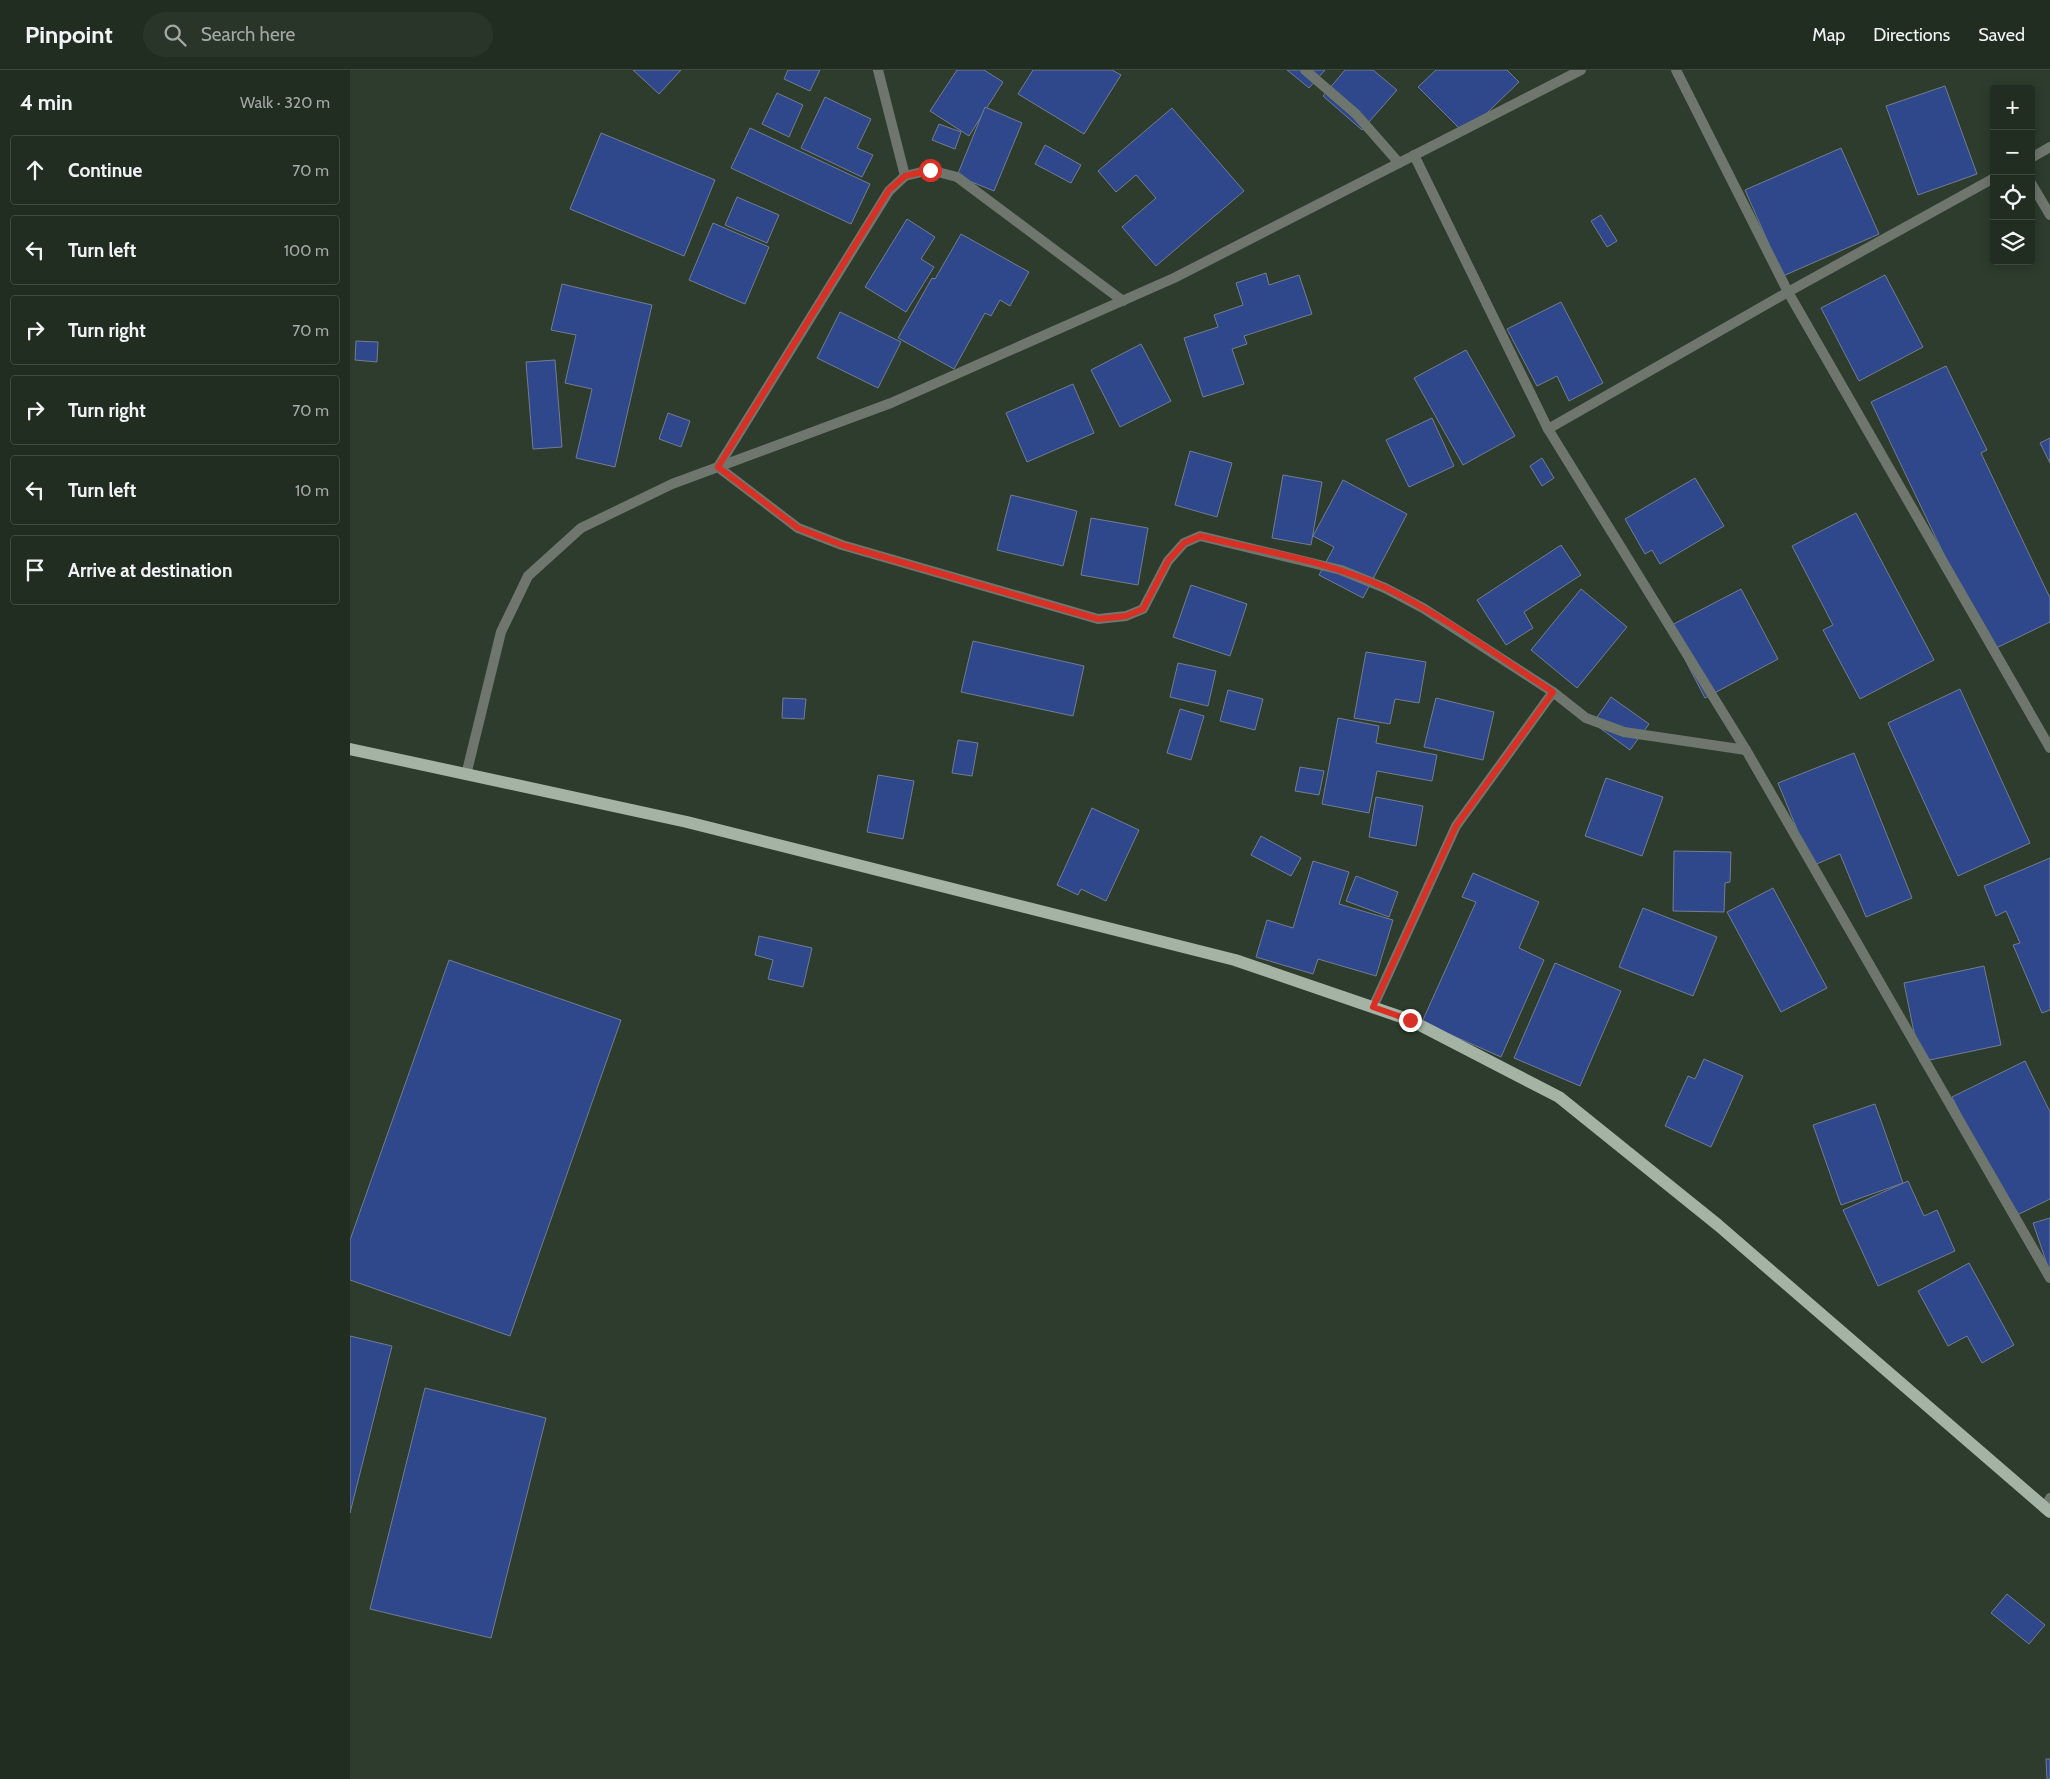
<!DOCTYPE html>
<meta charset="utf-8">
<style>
:root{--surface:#222d21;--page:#2a352a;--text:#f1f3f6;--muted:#a2a8a5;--line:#3f493f}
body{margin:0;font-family:Cabin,sans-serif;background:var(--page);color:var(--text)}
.controls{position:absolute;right:15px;top:15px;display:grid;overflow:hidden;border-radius:5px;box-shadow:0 2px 12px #0003}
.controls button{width:45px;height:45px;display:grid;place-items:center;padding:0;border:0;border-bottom:1px solid var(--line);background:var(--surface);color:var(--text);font:25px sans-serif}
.stop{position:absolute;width:15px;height:15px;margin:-11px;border:4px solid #d93025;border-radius:50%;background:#fff}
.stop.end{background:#d93025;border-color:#fff;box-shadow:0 1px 5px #0008}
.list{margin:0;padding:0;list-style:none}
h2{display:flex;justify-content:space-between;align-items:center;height:65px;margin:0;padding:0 20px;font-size:21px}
h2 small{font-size:16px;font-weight:400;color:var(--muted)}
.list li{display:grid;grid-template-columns:32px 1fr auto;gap:15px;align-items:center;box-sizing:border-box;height:70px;margin:0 10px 10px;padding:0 10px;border:1px solid var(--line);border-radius:5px}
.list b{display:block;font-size:19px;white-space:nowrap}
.list em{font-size:16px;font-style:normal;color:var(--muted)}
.icon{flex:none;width:28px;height:28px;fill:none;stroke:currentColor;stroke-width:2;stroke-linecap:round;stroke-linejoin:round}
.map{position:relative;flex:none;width:1700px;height:1709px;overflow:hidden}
header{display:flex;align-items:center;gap:30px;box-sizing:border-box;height:70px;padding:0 25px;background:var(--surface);border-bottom:1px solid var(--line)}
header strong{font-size:24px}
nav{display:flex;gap:28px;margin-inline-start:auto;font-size:18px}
.search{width:350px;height:45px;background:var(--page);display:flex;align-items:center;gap:12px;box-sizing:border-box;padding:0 18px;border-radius:28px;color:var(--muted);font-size:19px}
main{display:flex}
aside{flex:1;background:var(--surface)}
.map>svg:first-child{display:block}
</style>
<header>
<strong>Pinpoint</strong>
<div class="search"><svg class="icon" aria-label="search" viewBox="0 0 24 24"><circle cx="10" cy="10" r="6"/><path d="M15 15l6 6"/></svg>Search here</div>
<nav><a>Map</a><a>Directions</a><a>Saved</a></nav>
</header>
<main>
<aside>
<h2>4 min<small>Walk · 320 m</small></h2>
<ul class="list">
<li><svg class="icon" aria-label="ahead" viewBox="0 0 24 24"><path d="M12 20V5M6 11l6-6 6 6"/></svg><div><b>Continue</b></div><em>70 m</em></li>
<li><svg class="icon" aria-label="left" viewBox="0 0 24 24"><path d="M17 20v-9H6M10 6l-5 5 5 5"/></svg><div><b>Turn left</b></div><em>100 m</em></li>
<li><svg class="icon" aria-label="right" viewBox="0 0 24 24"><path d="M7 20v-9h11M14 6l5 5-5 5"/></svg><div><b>Turn right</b></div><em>70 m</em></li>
<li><svg class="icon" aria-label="right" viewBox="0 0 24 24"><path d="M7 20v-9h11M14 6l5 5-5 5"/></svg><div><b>Turn right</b></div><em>70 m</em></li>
<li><svg class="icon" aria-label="left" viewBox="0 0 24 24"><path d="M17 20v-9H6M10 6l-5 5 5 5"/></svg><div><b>Turn left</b></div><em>10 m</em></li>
<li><svg class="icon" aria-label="arrive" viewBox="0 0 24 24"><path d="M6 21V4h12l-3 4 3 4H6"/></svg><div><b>Arrive at destination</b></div></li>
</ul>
</aside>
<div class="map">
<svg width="1700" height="1709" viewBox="0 0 1700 1709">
<rect width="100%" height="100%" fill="#2d3c2c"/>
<g fill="#2f488c" stroke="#737c91">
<polygon points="283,0 331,0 309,24"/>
<polygon points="438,0 470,0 460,21 434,9"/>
<polygon points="607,0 634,0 653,12 619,66 580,41"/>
<polygon points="683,0 762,0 771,5 734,64 668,24"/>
<polygon points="937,0 975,0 959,18"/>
<polygon points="995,0 1023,0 1047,20 1012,60 973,26"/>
<polygon points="1086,0 1157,0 1169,12 1115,64 1068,17"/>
<polygon points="1595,16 1627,104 1568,125 1536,36"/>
<polygon points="427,23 453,35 439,67 412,54"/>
<polygon points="475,27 521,49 507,78 523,85 512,107 451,78"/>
<polygon points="635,37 672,53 644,121 607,106"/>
<polygon points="822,38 894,121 806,196 772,157 806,128 786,105 766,122 748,101"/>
<polygon points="589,54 611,62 605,79 582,70"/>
<polygon points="400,58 520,114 501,154 381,98"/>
<polygon points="251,63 365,110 334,186 220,139"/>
<polygon points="695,75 731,95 721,113 685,94"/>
<polygon points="1491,78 1529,164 1433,206 1395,120"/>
<polygon points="387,127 429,145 417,173 375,155"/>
<polygon points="1251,145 1267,171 1257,177 1241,151"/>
<polygon points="557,149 585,167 571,189 584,197 556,242 515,217"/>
<polygon points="363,153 419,177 395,234 339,210"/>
<polygon points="611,164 679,202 660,236 650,230 641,246 635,243 604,299 548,268 582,208 585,209"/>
<polygon points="916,203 919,215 949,205 962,244 894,266 897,274 882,279 894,314 853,327 834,268 868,257 864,245 893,235 886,213"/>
<polygon points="1535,205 1573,277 1509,311 1471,238"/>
<polygon points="212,214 302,235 265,397 226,388 242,319 215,313 226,265 201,260"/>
<polygon points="1211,232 1253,313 1219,331 1207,306 1187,316 1157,259"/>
<polygon points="490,242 551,272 528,318 467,288"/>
<polygon points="6,271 28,272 27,292 5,290"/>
<polygon points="791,274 821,331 770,357 741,300"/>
<polygon points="1116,280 1165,366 1113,395 1064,308"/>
<polygon points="205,290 212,377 183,379 176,292"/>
<polygon points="1596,296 1637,380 1631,383 1700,528 1700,552 1640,581 1521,332"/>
<polygon points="723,314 744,363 677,392 656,343"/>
<polygon points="318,343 340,351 331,377 309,369"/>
<polygon points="1082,348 1104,396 1059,417 1036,370"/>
<polygon points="1700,368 1700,393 1690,373"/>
<polygon points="840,381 882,393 867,447 825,435"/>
<polygon points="1192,388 1204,408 1192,416 1180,396"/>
<polygon points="933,405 972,412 961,475 922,468"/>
<polygon points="1345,408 1374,456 1310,494 1302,480 1295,484 1275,449"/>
<polygon points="993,410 1057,444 1013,528 969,505 984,477 963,466"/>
<polygon points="661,425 727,441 713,496 647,480"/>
<polygon points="1506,443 1584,590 1510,629 1473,560 1483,555 1442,476"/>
<polygon points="741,448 798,458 788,515 731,505"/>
<polygon points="1211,475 1231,505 1174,542 1183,558 1156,575 1127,530"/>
<polygon points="841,515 897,534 880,586 823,567"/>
<polygon points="1231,519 1277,557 1227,618 1181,580"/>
<polygon points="1391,519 1428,589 1355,628 1318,557"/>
<polygon points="623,571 734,596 723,646 611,622"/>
<polygon points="1016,582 1076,592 1069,633 1045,629 1040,654 1004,648"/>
<polygon points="828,593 866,601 858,636 820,627"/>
<polygon points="1610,619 1680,773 1608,806 1538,653"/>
<polygon points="878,620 913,629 905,660 870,651"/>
<polygon points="1261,627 1299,654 1280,680 1243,653"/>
<polygon points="433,628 456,629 454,649 432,648"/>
<polygon points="1086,628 1144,642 1133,690 1074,677"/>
<polygon points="830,639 854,646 841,690 817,683"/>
<polygon points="988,648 1029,656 1026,673 1087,685 1082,711 1027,701 1019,743 972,734"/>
<polygon points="608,670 628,673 622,706 602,703"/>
<polygon points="1504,683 1562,828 1516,847 1490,784 1462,796 1428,713"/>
<polygon points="950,697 974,701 969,725 945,721"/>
<polygon points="528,705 564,711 553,769 517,762"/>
<polygon points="1256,708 1313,727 1292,786 1235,766"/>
<polygon points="1026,727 1073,736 1066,776 1019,767"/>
<polygon points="742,738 789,760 756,831 731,819 728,825 707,815"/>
<polygon points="911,766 951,788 941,806 901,785"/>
<polygon points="1324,781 1381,782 1380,812 1375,813 1374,842 1323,841"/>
<polygon points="1700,788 1700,940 1692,943 1663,875 1670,873 1656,841 1646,846 1634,816"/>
<polygon points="963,791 999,802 989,834 1043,850 1026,906 968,889 963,904 906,887 917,850 943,858"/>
<polygon points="1123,803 1189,832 1169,878 1194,890 1151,987 1072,952 1126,832 1112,827"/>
<polygon points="1006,806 1048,822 1039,847 996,831"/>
<polygon points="1423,818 1477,918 1431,942 1377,842"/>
<polygon points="1293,838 1367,867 1343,926 1269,897"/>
<polygon points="409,866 462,878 453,917 418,909 423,890 405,885"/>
<polygon points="99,890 271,950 160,1266 0,1210 0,1170"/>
<polygon points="1205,893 1271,921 1230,1016 1164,988"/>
<polygon points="1634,896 1651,975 1570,992 1554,913"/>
<polygon points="1354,989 1393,1006 1361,1077 1315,1056 1338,1006 1345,1009"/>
<polygon points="1675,991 1700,1042 1700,1129 1663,1147 1602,1027"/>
<polygon points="1525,1034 1553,1113 1491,1135 1463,1055"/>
<polygon points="1558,1111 1574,1146 1587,1140 1605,1181 1528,1216 1493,1140"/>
<polygon points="1700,1148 1700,1203 1683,1153"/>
<polygon points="1619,1193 1664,1275 1632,1293 1617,1266 1598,1276 1568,1221"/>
<polygon points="0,1266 42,1276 0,1443"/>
<polygon points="75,1318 196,1348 141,1568 20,1539"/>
<polygon points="1657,1524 1695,1555 1679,1574 1641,1543"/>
<polygon points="1696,1689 1700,1689 1700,1709 1697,1709"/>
</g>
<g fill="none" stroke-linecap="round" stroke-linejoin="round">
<g stroke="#6e766e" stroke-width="10">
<polyline points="528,0 555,106"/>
<polyline points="955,0 1006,44 1049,93"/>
<polyline points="1326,0 1438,222 1700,678"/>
<polyline points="1064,85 1198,359 1396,680 1700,1208"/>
<polyline points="1681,88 1700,77"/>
<polyline points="1681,113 1700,145"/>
<polyline points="773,231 607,107 580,100 555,106 539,121 368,397 448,458 492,475 748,549 776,546 793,539 818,491 834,473 850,466 991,500 1035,518 1073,538 1203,622 1236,648 1274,662 1396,680"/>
<polyline points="1198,359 1438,222 1644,108"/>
<polyline points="116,705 151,562 178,506 231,458 322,414 541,333 824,208 1231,0"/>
<polyline points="1023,937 1106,756 1203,622"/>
<polyline points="1695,1439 1700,1428"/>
</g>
<polyline stroke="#a4b3a3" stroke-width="12" points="0,679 337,752 885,890 1060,950 1209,1027 1368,1155 1700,1442"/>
</g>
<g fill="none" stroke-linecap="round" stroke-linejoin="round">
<path stroke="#d93025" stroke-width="6" d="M580,100L555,106L539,120L368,397L448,458L492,475L748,549L776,546L793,539L818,491L834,473L850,466C911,481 978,491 1036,518C1092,545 1150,588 1203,622L1106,756L1023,937L1060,950"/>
</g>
</svg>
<div class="controls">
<button>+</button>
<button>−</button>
<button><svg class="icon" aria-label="locate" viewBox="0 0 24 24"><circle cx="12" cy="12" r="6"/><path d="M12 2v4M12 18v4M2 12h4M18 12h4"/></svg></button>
<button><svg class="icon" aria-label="layers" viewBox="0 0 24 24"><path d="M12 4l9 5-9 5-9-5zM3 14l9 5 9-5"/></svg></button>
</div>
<div class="stop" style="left:580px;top:100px"></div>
<div class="stop end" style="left:1060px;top:950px"></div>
</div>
</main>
